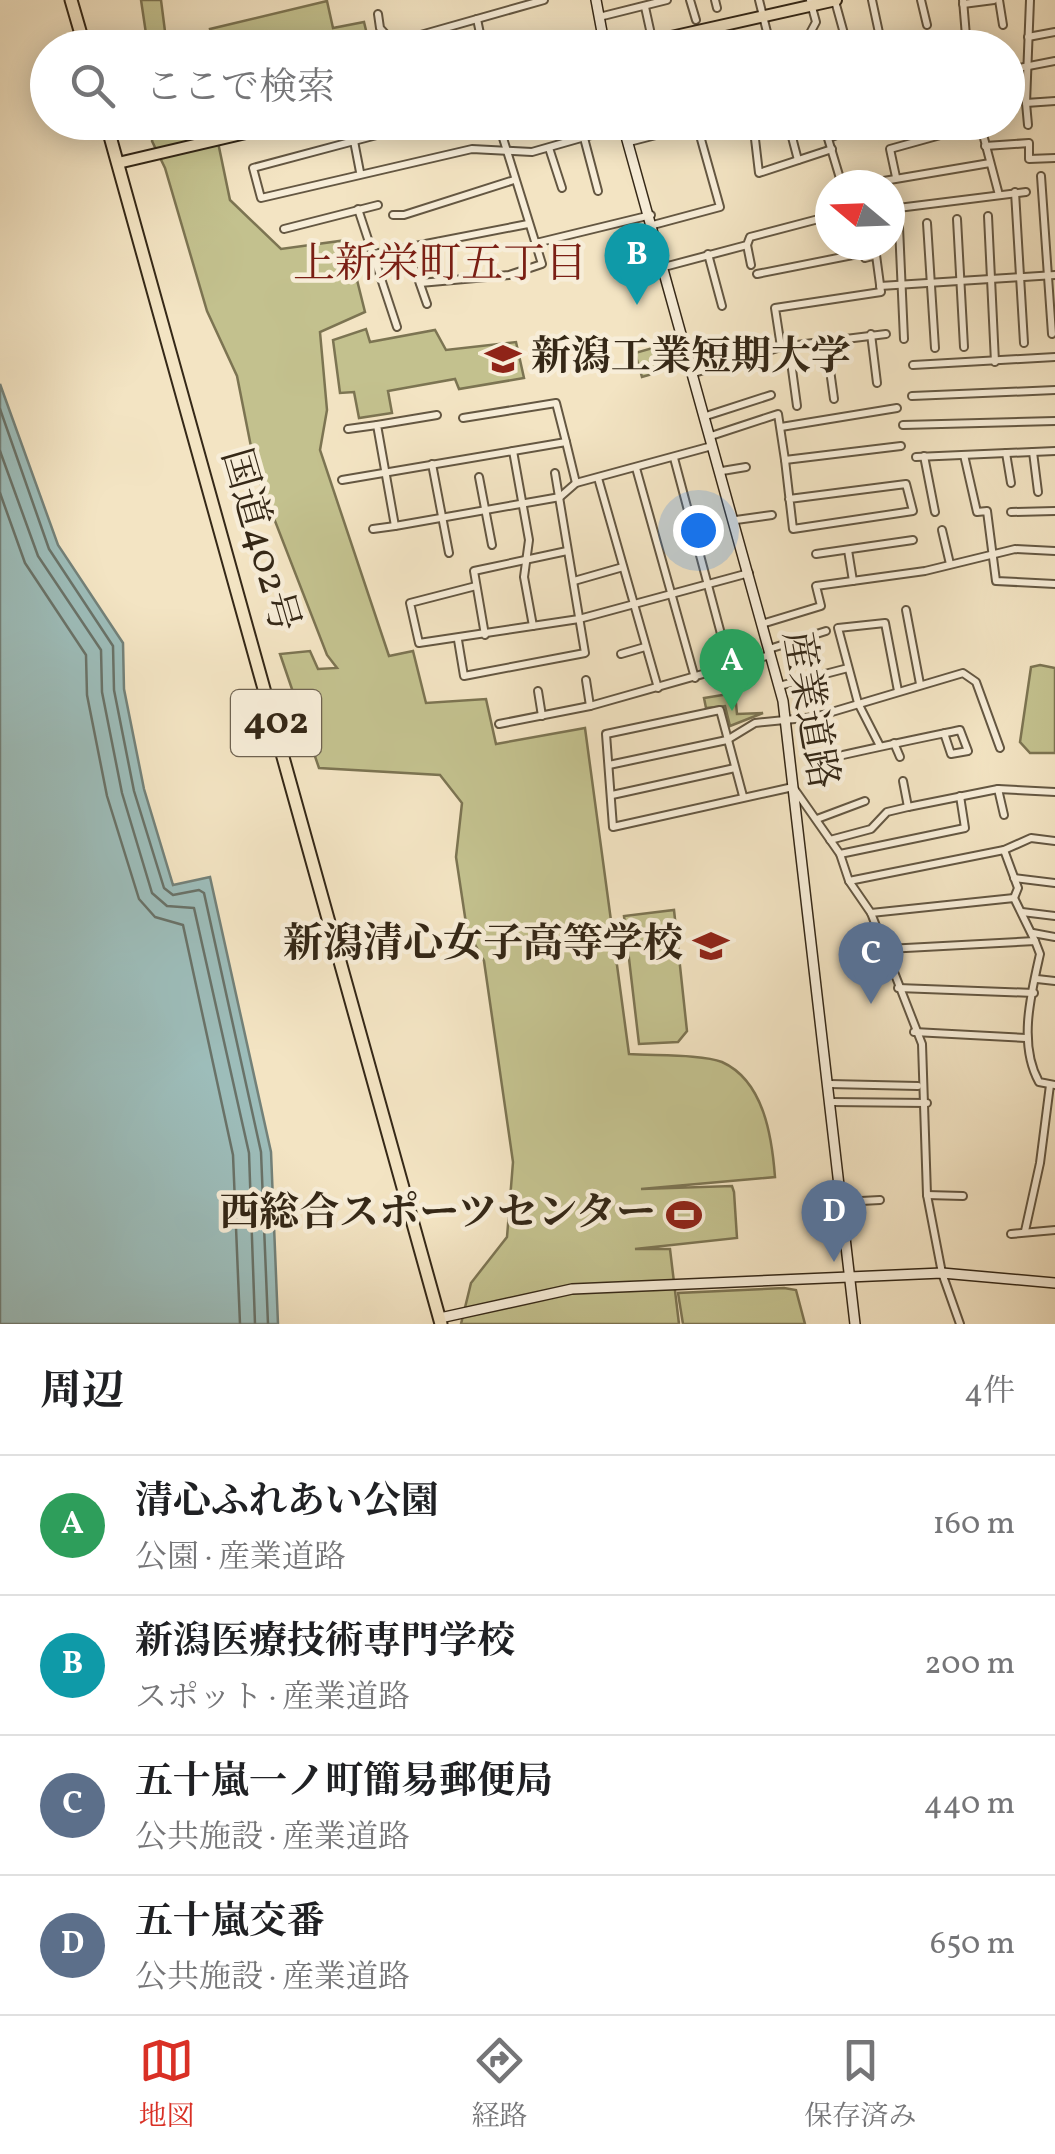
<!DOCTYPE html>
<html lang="ja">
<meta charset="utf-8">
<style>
:root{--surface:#fff;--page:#f6f6f6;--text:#202124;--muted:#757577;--line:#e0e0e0;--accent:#d93025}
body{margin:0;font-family:Vollkorn,"Noto Serif JP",serif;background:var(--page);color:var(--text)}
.compass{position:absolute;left:815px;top:170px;width:90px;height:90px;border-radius:50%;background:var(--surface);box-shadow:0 5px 25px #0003;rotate:289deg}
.you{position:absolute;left:698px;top:530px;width:35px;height:35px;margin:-25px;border:8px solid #fff;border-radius:50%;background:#1a73e8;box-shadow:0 0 0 15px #1a73e833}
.badge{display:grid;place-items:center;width:65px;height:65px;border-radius:50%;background:var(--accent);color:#fff;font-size:32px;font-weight:700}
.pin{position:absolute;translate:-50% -82px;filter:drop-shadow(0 2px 5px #0008)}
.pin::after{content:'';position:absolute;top:52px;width:35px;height:30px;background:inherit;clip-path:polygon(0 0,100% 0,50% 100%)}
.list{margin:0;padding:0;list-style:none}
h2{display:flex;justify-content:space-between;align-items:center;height:130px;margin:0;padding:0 40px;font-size:42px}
h2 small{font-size:32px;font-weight:400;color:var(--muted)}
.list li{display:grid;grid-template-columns:65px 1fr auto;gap:30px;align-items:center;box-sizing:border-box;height:140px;padding:0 40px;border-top:2px solid var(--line)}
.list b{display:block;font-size:38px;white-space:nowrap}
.list p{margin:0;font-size:32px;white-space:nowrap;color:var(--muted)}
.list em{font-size:32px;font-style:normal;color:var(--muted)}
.icon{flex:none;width:55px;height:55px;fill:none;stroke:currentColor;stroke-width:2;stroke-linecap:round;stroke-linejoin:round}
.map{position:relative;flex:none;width:1055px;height:1324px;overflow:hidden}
.search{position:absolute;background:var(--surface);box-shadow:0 5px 25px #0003;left:30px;right:30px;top:30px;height:110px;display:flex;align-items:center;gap:25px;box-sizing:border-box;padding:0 35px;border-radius:55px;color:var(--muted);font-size:38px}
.sheet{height:690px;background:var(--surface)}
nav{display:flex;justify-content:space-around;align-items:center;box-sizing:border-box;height:140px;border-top:2px solid var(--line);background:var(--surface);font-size:28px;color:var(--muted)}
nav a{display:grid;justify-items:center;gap:5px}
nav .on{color:var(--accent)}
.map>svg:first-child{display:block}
</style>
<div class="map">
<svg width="1055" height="1324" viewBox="0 0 1055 1324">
<rect width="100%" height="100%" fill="#f3e4c3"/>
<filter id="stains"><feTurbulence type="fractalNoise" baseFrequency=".002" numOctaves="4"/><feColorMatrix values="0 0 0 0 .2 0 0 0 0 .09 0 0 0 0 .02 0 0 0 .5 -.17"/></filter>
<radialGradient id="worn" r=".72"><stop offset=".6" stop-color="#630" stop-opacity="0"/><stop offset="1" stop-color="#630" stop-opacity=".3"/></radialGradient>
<g fill="#c3c18e" stroke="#7c7452" stroke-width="2.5">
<polygon points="141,0 161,0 167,47 148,47"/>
<polygon points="327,1 333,28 364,22 370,47 214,47 210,29"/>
<path d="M156,123H214L230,200L281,249L347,240L365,312L320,332L327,410L320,450L389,656L413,651L426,703L486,699L496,744L585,728L629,1054C652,1056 702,1054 722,1062C764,1081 772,1137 775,1177L641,1189L732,1186L734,1192L737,1238L635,1249H670L679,1324H461L471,1283L507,1237L513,1162L484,961L467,930L456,857L462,803L440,775L319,768L280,654L310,651L318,669L337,668L327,655L256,472L237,376L207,311L165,168L152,141Z"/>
<polygon points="366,329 370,342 435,330 446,350 516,342 524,378 459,389 455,379 388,391 392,413 359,418 354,392 340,393 333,340"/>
<polygon points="663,345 670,369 642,377 635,353"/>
<polygon points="1040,665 1055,668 1055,753 1030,753 1020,742 1031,667"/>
<polygon points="735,693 737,714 763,713 730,726 725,706 706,708 704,698"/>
<polygon points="674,910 687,1031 678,1042 639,1044 624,916"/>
<polygon points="784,1288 796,1290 805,1324 683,1324 678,1293"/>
</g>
<polygon fill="#9dbdba" stroke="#738179" stroke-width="2.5" points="0,384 58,545 123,643 124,689 144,789 173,885 210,877 271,1152 278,1324 0,1324"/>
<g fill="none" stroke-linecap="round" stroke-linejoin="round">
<g stroke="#697268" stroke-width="2.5">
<polyline points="0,409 49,549 113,646 114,690 134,791 164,888 173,895 199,890 204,893 261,1152 268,1324"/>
<polyline points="0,451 38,556 101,650 102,692 122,793 152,893 167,906 194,908 249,1153 255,1324"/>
<polyline points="0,493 25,563 86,655 87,695 107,796 139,899 155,917 183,925 233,1155 240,1324"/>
</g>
<defs>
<g id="street">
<polyline points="690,0 696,20"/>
<polyline points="715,0 717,8"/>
<polyline points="759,0 771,48"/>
<polyline points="872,0 881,42"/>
<polyline points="921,0 927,25"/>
<polyline points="963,0 967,48"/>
<polyline points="999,0 1003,25"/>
<polyline points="1030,0 1026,103 1055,101"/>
<polyline points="835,1 848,48"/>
<polyline points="963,4 994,0"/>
<polyline points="645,7 654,48"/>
<polyline points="378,14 380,28 390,39 403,40 544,0"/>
<polyline points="599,17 667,0"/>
<polyline points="477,19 483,48"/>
<polyline points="441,30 444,48"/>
<polyline points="1028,37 1055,32"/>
<polyline points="802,48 816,22 810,0"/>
<polyline points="924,48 966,34"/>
<polyline points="1008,70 1055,61"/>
<polyline points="1026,103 1028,125"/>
<polyline points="753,122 759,173 832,149"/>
<polyline points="788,122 798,160"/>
<polyline points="823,122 842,185"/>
<polyline points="980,123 999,195"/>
<polyline points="584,138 598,191"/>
<polyline points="829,138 868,122"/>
<polyline points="354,141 426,122"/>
<polyline points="629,142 706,122"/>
<polyline points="985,146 1029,143 1029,159 1055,158"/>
<polyline points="549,148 562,188"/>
<polyline points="360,172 354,141 253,168 261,198 472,149 532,152 623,126"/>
<polyline points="1041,176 1052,334"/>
<polyline points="896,177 890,149 980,124"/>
<polyline points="860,185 990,163"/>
<polyline points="1015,192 1024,343"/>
<polyline points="358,209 397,327"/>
<polyline points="890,209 1026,192"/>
<polyline points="393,215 404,215 514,180"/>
<polyline points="988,216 995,362"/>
<polyline points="957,219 964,347"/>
<polyline points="927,223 935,348"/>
<polyline points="653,225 720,207 697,125"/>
<polyline points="890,227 899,227 904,339"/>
<polyline points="284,229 378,205"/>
<polyline points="536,243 651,215"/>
<polyline points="747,245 751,265"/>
<polyline points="407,247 427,304"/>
<polyline points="374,254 528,224"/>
<polyline points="708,254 722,306"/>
<polyline points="664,267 747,245 750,237 830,216"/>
<polyline points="757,274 863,253"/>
<polyline points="420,283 509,275 542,264 498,122"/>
<polyline points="880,286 1055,275"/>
<polyline points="871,334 877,383"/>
<polyline points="826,341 834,399"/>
<polyline points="781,347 886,334"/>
<polyline points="789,347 797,406"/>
<polyline points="913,365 1055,357"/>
<polyline points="694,373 781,347 775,308 881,292 876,255 865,258 861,245"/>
<polyline points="912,396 1055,390"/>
<polyline points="437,415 377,425 395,526 560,497 576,483 712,446"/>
<polyline points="706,416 771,395"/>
<polyline points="463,418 556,403 566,442"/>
<polyline points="903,425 1055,421"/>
<polyline points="781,427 897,408"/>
<polyline points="348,429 377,425"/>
<polyline points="711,436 778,414 785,460 901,446"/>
<polyline points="513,451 529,540 524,577 533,626"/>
<polyline points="1033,452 1038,492"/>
<polyline points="1006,453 1011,483"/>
<polyline points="964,455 977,512 987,511 996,581 1055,584"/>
<polyline points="924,456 935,512"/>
<polyline points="916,457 1055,451"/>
<polyline points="674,458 736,690"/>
<polyline points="785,460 793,529 913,511 906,484 789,499"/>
<polyline points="432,464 449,553"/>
<polyline points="636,468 695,678"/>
<polyline points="722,471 746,467"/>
<polyline points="479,477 492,545"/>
<polyline points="598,478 658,688"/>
<polyline points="342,480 566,442 576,483"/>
<polyline points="1011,512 1055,511"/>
<polyline points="736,520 772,515"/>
<polyline points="373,529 395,526"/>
<polyline points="942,530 950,564"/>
<polyline points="848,550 853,581"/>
<polyline points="816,554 913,540"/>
<polyline points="574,581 623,567"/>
<polyline points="476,586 410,603 419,643 579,619 749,573"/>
<polyline points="906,610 920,684"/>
<polyline points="762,624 821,606 816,586 925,571 1015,549 1055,551"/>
<polyline points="485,635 474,571 567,551"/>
<polyline points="458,640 464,676 585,653 555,473"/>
<polyline points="769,649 826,631"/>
<polyline points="621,654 645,647"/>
<polyline points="586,680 590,706"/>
<polyline points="779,686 848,668"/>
<polyline points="538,691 542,716"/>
<polyline points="499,724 590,706 770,655"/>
<polyline points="894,743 900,757"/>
<polyline points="880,746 858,703 838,628 885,623 898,691"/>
<path d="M830,758C873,748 917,739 960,730L968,751L951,754L944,733"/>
<polyline points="609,765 727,740 755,723 815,717 963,673 976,682 1000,748"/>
<polyline points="903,781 908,807"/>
<polyline points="998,789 1004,815"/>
<polyline points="612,795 735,768"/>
<polyline points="743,796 720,710 606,734 613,827 793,787 840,854 849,881 871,913 922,1044 927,1195 942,1273 960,1324"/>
<polyline points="817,819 865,801"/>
<polyline points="830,840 871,829 887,812 908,807 998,789 1055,792"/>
<polyline points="1004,850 1018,888 1014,898"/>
<polyline points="840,854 965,828 960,796"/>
<polyline points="1014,878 1055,883"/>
<polyline points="849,881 1004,850 1031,838 1055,841"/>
<polyline points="1022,912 1055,916"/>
<polyline points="871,913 1014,898 1035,941"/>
<polyline points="1033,933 1055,937"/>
<path d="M887,949L1035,941L1040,954C1031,994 1018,1044 1039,1082L1055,1085"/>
<polyline points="1037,979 1055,981"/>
<polyline points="898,988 1034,993"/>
<polyline points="914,1032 1026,1038"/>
<polyline points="830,1084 918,1086"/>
<polyline points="832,1102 927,1103"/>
<polyline points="927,1195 963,1196"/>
<polyline points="842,1202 880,1200"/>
<polyline points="1025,1231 1040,1163 1050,1085"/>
<polyline points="1011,1234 1055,1230"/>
</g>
<g id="secondary">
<polyline points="596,0 605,48"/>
<polyline points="622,122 783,701 855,1324"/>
<polyline points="440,1318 572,1289 942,1273 1055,1283"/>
</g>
<g id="primary">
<polyline points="622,48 836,0"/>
<polyline points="118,163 293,122"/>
</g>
<g id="highway">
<polyline points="71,0 85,48"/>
<polyline points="106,122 441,1324"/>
</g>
</defs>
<use href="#street" stroke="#645742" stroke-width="10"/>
<use href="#secondary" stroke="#352817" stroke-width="12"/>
<use href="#primary" stroke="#352817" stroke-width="14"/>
<use href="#highway" stroke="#352817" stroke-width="15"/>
<use href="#street" stroke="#f7edd8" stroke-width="6"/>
<use href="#secondary" stroke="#f7edd8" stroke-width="9"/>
<use href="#primary" stroke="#f3e4c3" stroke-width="10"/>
<use href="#highway" stroke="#f3e4c3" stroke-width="11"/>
</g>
<defs>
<symbol id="university-bare" viewBox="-9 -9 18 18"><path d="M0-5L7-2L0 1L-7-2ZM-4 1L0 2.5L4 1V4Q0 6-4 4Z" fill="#8f2418" stroke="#f7edd8" stroke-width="2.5" paint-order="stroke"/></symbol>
<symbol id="school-bare" viewBox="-9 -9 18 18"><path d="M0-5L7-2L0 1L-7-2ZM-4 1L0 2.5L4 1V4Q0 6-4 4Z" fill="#8f2418" stroke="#f7edd8" stroke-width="2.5" paint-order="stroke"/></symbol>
<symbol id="stadium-bare" viewBox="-9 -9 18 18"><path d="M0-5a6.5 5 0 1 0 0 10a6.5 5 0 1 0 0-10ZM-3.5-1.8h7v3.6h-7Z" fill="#8f2418" stroke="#f7edd8" stroke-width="2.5" paint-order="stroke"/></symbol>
</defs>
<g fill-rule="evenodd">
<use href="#university-bare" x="478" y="334" width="50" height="50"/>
<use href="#school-bare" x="686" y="921" width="50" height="50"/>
<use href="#stadium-bare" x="659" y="1190" width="50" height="50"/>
</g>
<g text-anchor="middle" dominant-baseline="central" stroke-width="9" stroke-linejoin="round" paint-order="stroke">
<rect fill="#f7edd8" stroke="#6f6351" stroke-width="2.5" x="231" y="690" width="90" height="66" rx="8"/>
<g font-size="38" font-weight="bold" fill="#352817">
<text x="276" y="723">402</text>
</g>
<g font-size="40" font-weight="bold" fill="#352817" stroke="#f7edd8" text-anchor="end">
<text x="531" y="359" text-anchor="start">新潟工業短期大学</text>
<text x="683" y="946">新潟清心女子高等学校</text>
<text x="656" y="1215">西総合スポーツセンター</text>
</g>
<g font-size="40" fill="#352817" stroke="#f7edd8">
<text transform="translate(258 541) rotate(74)">国道402号</text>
<text transform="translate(808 710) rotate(80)">産業道路</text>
</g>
<g font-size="42" fill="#7a1f14" stroke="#f7edd8">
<text x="440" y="266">上新栄町五丁目</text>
</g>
</g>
<rect width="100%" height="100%" filter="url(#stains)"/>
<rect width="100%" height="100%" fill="url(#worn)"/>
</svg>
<svg class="compass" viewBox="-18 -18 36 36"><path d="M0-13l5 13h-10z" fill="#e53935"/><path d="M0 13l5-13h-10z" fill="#757577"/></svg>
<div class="you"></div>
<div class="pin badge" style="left:732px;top:711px;background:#2e9e5b">A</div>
<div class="pin badge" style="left:637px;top:305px;background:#0f9aa8">B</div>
<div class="pin badge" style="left:871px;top:1004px;background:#5c6f8a">C</div>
<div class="pin badge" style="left:834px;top:1262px;background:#5c6f8a">D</div>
<div class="search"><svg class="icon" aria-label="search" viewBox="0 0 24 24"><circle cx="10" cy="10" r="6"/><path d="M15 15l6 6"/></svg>ここで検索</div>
</div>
<section class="sheet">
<h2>周辺<small>4件</small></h2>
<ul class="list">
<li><span class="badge" style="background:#2e9e5b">A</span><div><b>清心ふれあい公園</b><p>公園 · 産業道路</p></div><em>160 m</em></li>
<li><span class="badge" style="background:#0f9aa8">B</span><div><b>新潟医療技術専門学校</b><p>スポット · 産業道路</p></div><em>200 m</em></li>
<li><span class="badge" style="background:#5c6f8a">C</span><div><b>五十嵐一ノ町簡易郵便局</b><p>公共施設 · 産業道路</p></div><em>440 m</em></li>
<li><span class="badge" style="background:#5c6f8a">D</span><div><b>五十嵐交番</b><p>公共施設 · 産業道路</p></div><em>650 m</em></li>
</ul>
</section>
<nav>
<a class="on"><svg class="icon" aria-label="map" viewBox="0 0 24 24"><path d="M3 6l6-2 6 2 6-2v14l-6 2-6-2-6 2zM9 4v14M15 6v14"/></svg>地図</a>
<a><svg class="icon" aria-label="directions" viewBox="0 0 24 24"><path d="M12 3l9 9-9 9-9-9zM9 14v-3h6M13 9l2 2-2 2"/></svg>経路</a>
<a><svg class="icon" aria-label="saved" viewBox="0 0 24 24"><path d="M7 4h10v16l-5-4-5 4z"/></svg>保存済み</a>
</nav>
